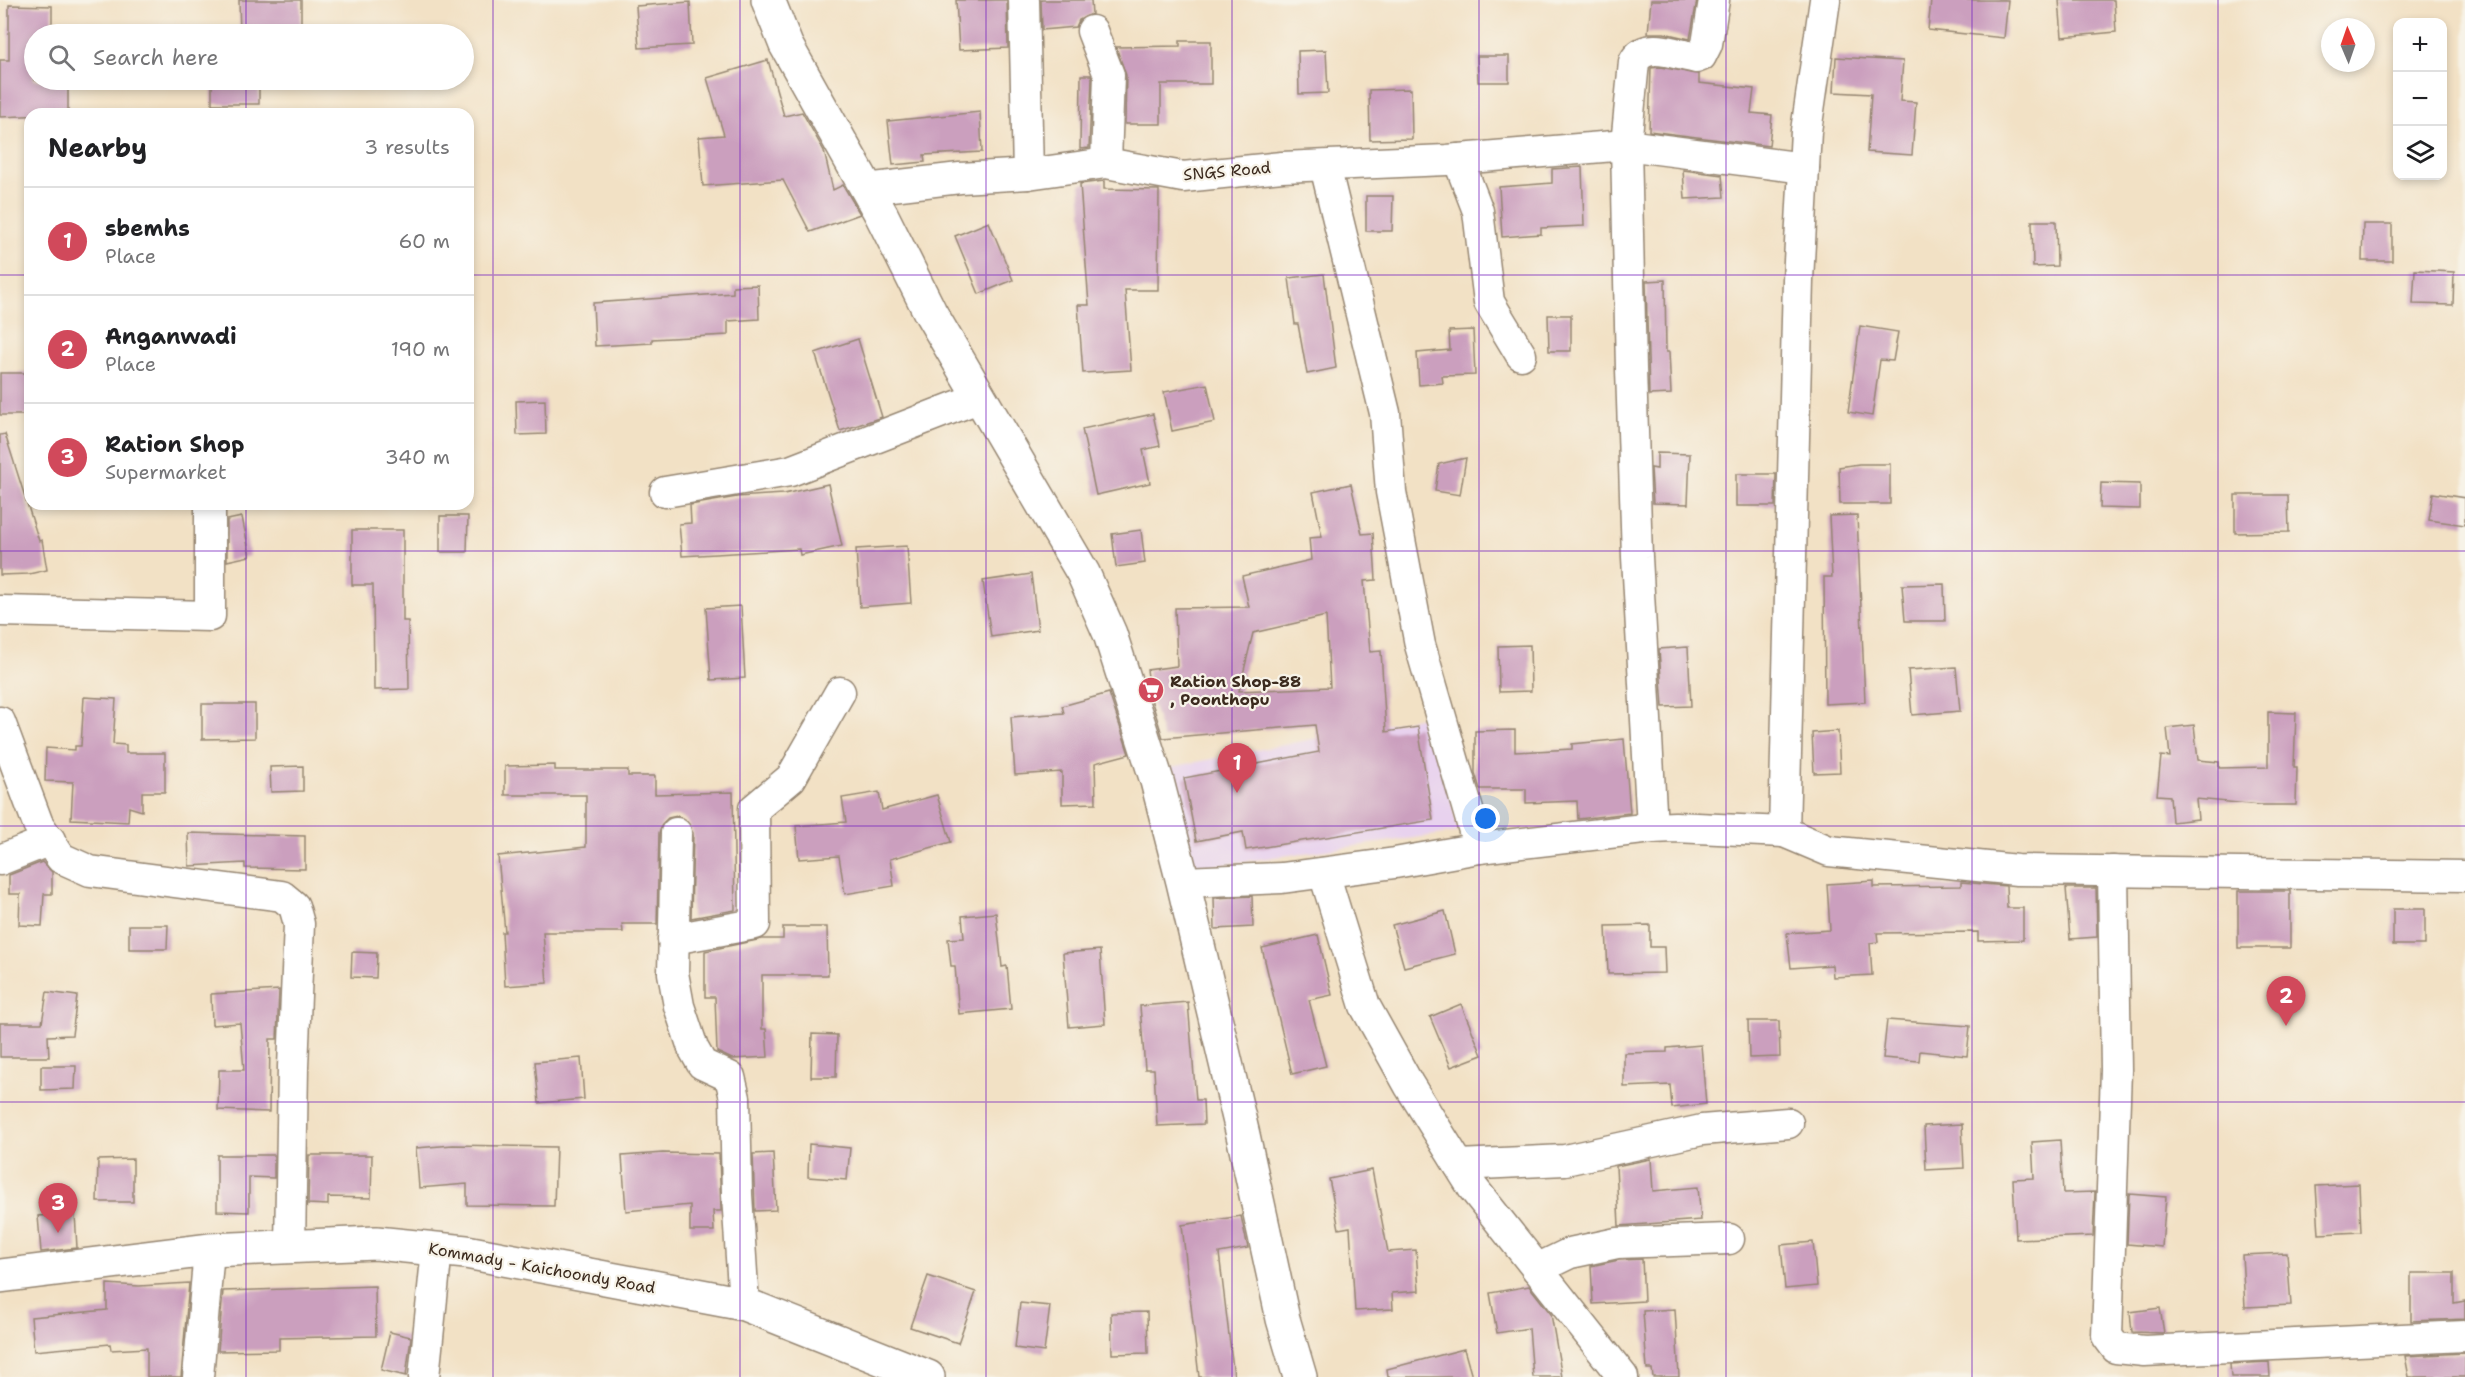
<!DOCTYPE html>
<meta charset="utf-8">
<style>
:root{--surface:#fff;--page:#f6f6f6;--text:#202124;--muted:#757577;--line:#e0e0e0;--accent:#d1495b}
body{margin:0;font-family:"Shantell Sans",sans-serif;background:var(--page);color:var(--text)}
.controls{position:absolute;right:18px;top:18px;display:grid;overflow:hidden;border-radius:12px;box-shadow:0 3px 9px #0003}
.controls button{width:54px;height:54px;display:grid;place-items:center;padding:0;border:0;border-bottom:2px solid var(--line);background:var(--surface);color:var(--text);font:30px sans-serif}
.compass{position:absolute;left:2321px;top:18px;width:54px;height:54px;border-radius:50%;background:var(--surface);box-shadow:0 3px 9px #0003;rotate:358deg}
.you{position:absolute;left:1486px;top:819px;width:21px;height:21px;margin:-15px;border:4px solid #fff;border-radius:50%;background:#1a73e8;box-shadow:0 0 0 9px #1a73e833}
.badge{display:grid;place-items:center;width:39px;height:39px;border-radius:50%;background:var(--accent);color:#fff;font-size:20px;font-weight:700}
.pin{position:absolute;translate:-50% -50px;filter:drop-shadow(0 2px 3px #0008)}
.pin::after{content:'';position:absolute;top:32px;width:21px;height:18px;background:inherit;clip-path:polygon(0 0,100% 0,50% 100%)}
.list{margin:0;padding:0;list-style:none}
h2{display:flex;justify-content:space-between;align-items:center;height:78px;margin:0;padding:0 24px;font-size:26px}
h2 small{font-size:20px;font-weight:400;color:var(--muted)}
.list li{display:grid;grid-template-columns:39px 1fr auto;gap:18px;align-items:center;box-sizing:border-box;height:108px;padding:0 24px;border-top:2px solid var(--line)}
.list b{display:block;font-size:22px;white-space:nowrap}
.list p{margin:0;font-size:20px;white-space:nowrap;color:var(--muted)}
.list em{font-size:20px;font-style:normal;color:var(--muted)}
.icon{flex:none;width:33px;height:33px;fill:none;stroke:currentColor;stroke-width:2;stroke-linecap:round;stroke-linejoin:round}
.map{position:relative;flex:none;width:2465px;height:1377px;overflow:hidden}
.search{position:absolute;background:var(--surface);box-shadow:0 3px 9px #0003;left:24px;top:24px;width:450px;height:66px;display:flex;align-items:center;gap:15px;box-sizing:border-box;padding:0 21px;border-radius:33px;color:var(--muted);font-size:22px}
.panel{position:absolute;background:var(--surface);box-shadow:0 3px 9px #0003;left:24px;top:108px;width:450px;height:402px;border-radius:18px}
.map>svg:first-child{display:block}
</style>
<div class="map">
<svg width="2465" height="1377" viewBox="0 0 2465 1377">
<rect width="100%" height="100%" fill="#f7f3e8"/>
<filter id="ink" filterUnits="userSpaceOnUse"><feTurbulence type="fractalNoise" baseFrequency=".0167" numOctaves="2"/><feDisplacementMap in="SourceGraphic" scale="12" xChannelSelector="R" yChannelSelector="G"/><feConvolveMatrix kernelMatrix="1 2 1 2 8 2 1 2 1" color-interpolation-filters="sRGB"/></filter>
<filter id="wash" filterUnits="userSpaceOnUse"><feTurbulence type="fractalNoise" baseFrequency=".008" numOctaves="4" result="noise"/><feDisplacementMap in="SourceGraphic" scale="24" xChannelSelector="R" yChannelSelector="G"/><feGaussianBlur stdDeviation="1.35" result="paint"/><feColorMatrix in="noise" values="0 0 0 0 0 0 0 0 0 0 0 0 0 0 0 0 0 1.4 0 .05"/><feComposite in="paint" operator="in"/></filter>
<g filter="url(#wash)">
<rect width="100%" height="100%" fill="#f2e1c5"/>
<polygon fill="#e8d2ee" points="1434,715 1458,832 1195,868 1167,768"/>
<g id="blocks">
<g fill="#cb9fbe" fill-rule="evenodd">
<polygon points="239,0 301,0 301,34 240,34"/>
<polygon points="956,0 1007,0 1008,48 959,50"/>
<polygon points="1041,0 1091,0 1092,14 1079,20 1076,27 1042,30"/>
<polygon points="1651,0 1697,0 1690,39 1664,33 1648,33"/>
<polygon points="1931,0 2008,0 2004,38 1928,30"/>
<polygon points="2059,0 2114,0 2116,32 2062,37"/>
<polygon points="690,2 692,45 639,48 636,6"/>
<polygon points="9,5 52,6 52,34 34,34 34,80 68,80 68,114 0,117 0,60 9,60"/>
<polygon points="1180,41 1211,41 1211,84 1161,84 1161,124 1125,124 1126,75 1116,47 1180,46"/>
<polygon points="1326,50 1328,93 1299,94 1298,51"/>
<polygon points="1477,56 1509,56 1509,82 1478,82"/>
<polygon points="1836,57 1903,61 1900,101 1916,102 1912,155 1867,152 1871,94 1834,92"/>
<polygon points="768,60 784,116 802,112 824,151 833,190 843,185 860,214 810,232 783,180 703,186 699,137 724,135 707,78"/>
<polygon points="1660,67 1699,74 1699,83 1754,89 1751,113 1772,115 1769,146 1649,131 1651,68"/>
<polygon points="1081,75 1091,75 1092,78 1089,148 1080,149"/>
<rect x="212" y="80" width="47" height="24"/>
<polygon points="1411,89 1412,139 1370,140 1369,90"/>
<polygon points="980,112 982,152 924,155 925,162 893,165 888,121"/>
<polygon points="1582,167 1584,226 1541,228 1541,234 1502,237 1499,187 1552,183 1552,169"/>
<polygon points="1683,170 1722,175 1724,197 1685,199"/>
<polygon points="1104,181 1104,189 1159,190 1158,290 1125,290 1131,370 1083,373 1078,305 1089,305 1080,184"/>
<polygon points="1366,196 1393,196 1392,231 1366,231"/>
<polygon points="2032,221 2056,221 2057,266 2033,267"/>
<polygon points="989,222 1013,280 979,294 955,236"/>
<polygon points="2363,224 2392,224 2392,261 2362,261"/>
<polygon points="2415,270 2454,272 2453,305 2413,304"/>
<polygon points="1324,274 1336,368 1307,374 1298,324 1295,324 1289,278"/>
<polygon points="1665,280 1666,352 1669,352 1671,394 1649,395 1646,281"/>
<polygon points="758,285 759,319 728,321 728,335 652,339 652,343 595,346 593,303 733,293 733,286"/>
<polygon points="1548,315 1571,315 1571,351 1549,351"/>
<polygon points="1860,326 1898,332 1893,361 1880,360 1872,416 1848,412"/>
<polygon points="1473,330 1475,375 1442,376 1443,383 1419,385 1417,353 1450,350 1449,331"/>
<polygon points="858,339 882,417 840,431 815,353"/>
<rect x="0" y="373" width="30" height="42"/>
<polygon points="1207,384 1215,422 1172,431 1164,392"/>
<polygon points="545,400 546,434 517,435 516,401"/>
<polygon points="1153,414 1160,446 1143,450 1150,483 1096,495 1082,429"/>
<polygon points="5,434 39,541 42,540 47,570 29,574 0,575 0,435"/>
<polygon points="1657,453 1690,454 1688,504 1653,503 1651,468 1657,469"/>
<polygon points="1466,458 1460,495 1435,491 1439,464"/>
<polygon points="1859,464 1890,464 1890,504 1840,504 1839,467"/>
<polygon points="1736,474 1776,474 1775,506 1736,506"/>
<polygon points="2101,483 2140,484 2140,509 2100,508"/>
<polygon points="828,484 842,546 800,555 799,549 682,556 679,524 691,523 690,505 737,497 784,494"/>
<path d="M1351,484L1362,534L1373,533L1376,580L1364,581L1370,652L1381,651L1386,732L1418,727L1433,820L1246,850L1243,832L1196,841L1184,778L1319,752L1315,725L1163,738L1146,683H1149L1147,670L1177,666L1175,608L1249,607L1242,576L1311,560L1309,538L1322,537L1313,492ZM1326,616L1330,687L1239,691L1253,633Z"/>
<polygon points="2433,493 2465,498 2465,525 2429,520"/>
<polygon points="2235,495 2288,495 2289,532 2235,533"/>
<polygon points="1857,515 1865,702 1825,704 1824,577 1832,577 1829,516"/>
<polygon points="440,516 468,516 467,552 440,552"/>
<polygon points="242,517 250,556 227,561 227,520"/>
<polygon points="352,530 403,530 403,621 408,621 409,689 374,690 373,585 352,585"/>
<polygon points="1141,530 1145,563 1116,567 1112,534"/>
<polygon points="907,546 911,603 860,607 856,549"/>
<polygon points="1031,574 1038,630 991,637 983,581"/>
<polygon points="1944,584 1945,621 1905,621 1902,585"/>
<polygon points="741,606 745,678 711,680 706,608"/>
<polygon points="1530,645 1531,691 1499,692 1498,646"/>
<polygon points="1688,647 1691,706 1663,707 1659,649"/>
<polygon points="1956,667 1960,711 1912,715 1908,670"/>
<polygon points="1109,693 1129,754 1095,763 1096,803 1062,804 1062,772 1015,775 1011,717 1064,713 1062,706"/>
<polygon points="84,697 116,699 113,744 126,745 126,753 165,753 165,792 142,792 142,811 129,807 128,822 71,819 73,782 45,781 46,748 75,750 75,746 81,746"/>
<polygon points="202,704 255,704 255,738 202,739"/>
<polygon points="2268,712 2296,713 2294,767 2297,767 2296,805 2260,805 2196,799 2198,819 2172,822 2170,796 2157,795 2161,756 2170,757 2167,728 2194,725 2198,760 2219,762 2219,768 2268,767"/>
<polygon points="1515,730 1515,752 1572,749 1572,744 1624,739 1630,813 1578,819 1577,801 1526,803 1526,789 1480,789 1475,773 1475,731"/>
<polygon points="1838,731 1840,772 1814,773 1812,733"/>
<polygon points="555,765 555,770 628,770 628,776 655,776 655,794 733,792 735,910 691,918 693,833 685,819 677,816 668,818 662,824 659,833 657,924 622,924 623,932 543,932 547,983 505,986 502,932 505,932 498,856 586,847 586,795 505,795 505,766"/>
<polygon points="303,766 303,791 271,792 270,767"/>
<polygon points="879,792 882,810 937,795 951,842 890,859 894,886 845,894 839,856 799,859 796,826 846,822 842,798"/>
<polygon points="188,833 305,836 305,869 245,868 245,863 189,866"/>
<polygon points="42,862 52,872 52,894 44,894 42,926 19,925 20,894 9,894 9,875"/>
<polygon points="1874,881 1874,887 1961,886 1961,882 2006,886 2007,908 2023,908 2023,940 1978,941 1978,932 1877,933 1878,942 1870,943 1872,975 1833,977 1832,965 1791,968 1787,933 1830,930 1827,884"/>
<polygon points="2066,888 2096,888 2097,937 2070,939"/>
<rect x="2238" y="891" width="52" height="57"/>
<polygon points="1252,896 1253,927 1215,929 1214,898"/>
<rect x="2393" y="909" width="32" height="36"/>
<polygon points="1445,911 1455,954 1404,967 1392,925"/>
<polygon points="996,913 1002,967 1007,966 1011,1009 959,1014 955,966 951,966 948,939 964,938 962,916"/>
<polygon points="129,925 168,925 167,949 129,949"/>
<polygon points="1650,925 1650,947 1664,947 1665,973 1608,974 1606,926"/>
<polygon points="783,927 827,927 828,975 762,975 762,1029 766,1029 768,1057 732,1059 717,1052 715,997 705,997 705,951 762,939 783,939"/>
<polygon points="1318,935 1332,995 1309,1000 1326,1066 1292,1074 1262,948"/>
<polygon points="1100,950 1105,1024 1069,1027 1063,953"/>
<polygon points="352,952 377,953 376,978 351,977"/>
<polygon points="279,990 277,1039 270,1039 269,1112 218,1110 219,1070 244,1070 240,1023 212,1025 211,994"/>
<polygon points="47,992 77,996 72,1035 48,1036 49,1057 0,1057 0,1023 42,1023"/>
<polygon points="1188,1002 1196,1100 1203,1100 1204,1124 1157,1126 1154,1069 1145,1069 1140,1006"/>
<polygon points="1461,1004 1482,1055 1451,1067 1430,1017"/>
<polygon points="1887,1020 1970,1026 1967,1056 1920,1051 1919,1061 1883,1058"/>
<polygon points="1748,1021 1779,1021 1780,1057 1749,1058"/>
<polygon points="812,1034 837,1035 836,1077 811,1077"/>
<polygon points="1701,1045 1706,1104 1672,1108 1670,1085 1624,1087 1624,1053 1667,1052 1667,1048"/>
<polygon points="581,1058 584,1099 539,1103 535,1062"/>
<polygon points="41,1066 76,1066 75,1089 41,1090"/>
<polygon points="1962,1124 1964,1168 1926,1170 1924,1126"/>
<polygon points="2060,1140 2063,1193 2095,1192 2093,1236 2016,1239 2013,1179 2034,1178 2032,1142"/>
<polygon points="809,1144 850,1148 847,1180 808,1177"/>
<polygon points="453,1145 556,1147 554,1206 467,1205 467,1184 419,1188 416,1148"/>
<polygon points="663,1153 719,1154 721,1211 713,1211 714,1231 690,1231 690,1205 626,1211 622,1156"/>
<polygon points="773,1153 776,1210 755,1211 753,1154"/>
<polygon points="217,1155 274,1155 274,1178 249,1177 249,1212 217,1211"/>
<polygon points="309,1155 372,1155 371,1198 328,1197 328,1205 308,1204"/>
<polygon points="133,1159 133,1202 97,1202 98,1160"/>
<polygon points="1651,1159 1653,1191 1698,1187 1701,1220 1619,1226 1616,1166"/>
<polygon points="1372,1170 1388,1252 1416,1250 1419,1291 1392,1293 1393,1309 1355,1311 1350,1227 1339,1229 1329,1179"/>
<polygon points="2359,1184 2361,1232 2319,1234 2316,1186"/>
<polygon points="2129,1194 2166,1197 2162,1247 2127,1244"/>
<polygon points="75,1213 77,1248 41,1252 38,1216"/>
<polygon points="1241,1216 1248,1248 1219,1253 1234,1377 1199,1377 1182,1225"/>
<polygon points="1813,1242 1817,1286 1785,1289 1781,1245"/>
<polygon points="2287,1253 2291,1305 2245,1307 2242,1255"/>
<polygon points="1642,1259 1644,1301 1593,1304 1591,1266 1619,1260"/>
<polygon points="2411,1273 2454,1273 2454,1303 2465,1301 2465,1319 2411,1321"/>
<polygon points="928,1276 976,1292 958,1343 910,1327"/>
<polygon points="189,1283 181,1377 147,1377 147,1348 111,1350 110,1344 34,1351 31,1317 107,1310 107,1284 139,1286"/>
<polygon points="375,1286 376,1336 279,1338 279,1350 218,1351 223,1291"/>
<polygon points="1529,1286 1551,1314 1562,1377 1533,1377 1529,1328 1497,1333 1490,1293"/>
<polygon points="1020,1303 1050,1306 1044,1352 1015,1348"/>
<polygon points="2160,1308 2164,1333 2132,1332 2130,1312"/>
<polygon points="1675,1309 1679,1377 1653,1377 1652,1369 1647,1369 1643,1311"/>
<polygon points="1147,1312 1148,1353 1112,1354 1111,1313"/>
<polygon points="390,1332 411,1337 406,1376 381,1370"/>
<polygon points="1464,1349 1472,1377 1388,1377 1387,1369"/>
<polygon points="2465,1353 2465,1377 2409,1377 2405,1356"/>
<polygon points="2269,1362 2270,1377 2231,1377 2230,1364"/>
</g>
</g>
</g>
<g filter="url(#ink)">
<use href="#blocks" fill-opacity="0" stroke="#968672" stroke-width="1.5"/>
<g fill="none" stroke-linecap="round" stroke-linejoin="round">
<defs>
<g id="minor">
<polyline points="1024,0 1028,174"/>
<polyline points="1825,0 1806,131 1798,280 1784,832 1829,851 2017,870 2465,876"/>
<polyline points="1092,31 1109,75 1106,163"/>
<polyline points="1458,159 1478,211 1489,302 1521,355"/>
<polyline points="1325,166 1385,413 1391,492 1420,645 1479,848"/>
<polyline points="866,189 960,178 1028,174 1106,163 1183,177 1282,167 1447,160 1626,145 1804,168"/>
<polyline points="665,492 790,471 978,398"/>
<polyline points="0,611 210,616 210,504"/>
<polyline points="0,722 38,824 61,858 90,871 282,896 294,906 299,924 293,1067 290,1247"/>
<path d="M1652,828L1637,557L1631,369L1626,145L1634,62C1645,40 1675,54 1696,58L1701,56L1707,44L1714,0"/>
<polyline points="676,833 673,973 679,1006 693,1048 702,1064 730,1077 735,1098 737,1195 744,1304"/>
<polyline points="0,860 50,840"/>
<polyline points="2113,871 2116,1070 2107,1336 2116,1348 2144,1351 2465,1336"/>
<polyline points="1324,873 1365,1006 1409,1085 1473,1188 1623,1377"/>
<polyline points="1183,882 1282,878 1395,863 1479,848 1652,828 1675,827 1784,832"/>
<polyline points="673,939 755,924 754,809 791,778 840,692"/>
<polyline points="1459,1165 1565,1160 1702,1130 1788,1123"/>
<polyline points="1537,1269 1570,1253 1617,1243 1729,1239"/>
<polyline points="198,1377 209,1250"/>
<polyline points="424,1377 437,1249"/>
</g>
<g id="secondary">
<polyline points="768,0 786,45 881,214 930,312 1083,573 1110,634 1157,781 1183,882 1243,1135 1283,1319 1300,1377"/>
<polyline points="0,1276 209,1250 376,1243 466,1252 744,1304 928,1377"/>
</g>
</defs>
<use href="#minor" stroke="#968672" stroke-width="33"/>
<use href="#secondary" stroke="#968672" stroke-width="36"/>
<use href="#minor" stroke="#fff" stroke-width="30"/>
<use href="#secondary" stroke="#fff" stroke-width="33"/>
</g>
</g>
<path fill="none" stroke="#7b2cbf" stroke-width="1.5" stroke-opacity="0.55" d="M246,0V34M493,0V1377M740,0V1377M986,0V1377M1232,0V1377M1479,0V1377M1726,0V1377M1972,0V1377M2218,0V1377M246,80V114M0,275H30M468,275H2465M246,504V1377M0,551H2465M0,826H2465M0,1102H2465"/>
<defs>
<symbol id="supermarket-disc" viewBox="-11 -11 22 22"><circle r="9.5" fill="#d1495b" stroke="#f7f3e8"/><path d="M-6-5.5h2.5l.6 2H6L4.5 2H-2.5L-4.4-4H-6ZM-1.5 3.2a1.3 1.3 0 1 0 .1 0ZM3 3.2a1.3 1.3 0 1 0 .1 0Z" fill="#fff"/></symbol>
</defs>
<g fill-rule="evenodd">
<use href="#supermarket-disc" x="1136" y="675" width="30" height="30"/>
</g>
<g text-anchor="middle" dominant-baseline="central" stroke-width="4.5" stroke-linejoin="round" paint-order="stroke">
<g font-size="16" fill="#3b2a1e" stroke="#f7f3e8">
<text transform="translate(1227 171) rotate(-5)">SNGS Road</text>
<text transform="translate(542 1268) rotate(10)">Kommady - Kaichoondy Road</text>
</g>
<g font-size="16" font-weight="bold" fill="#3b2a1e" stroke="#f7f3e8" text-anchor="start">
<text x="1170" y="681">Ration Shop-88<tspan x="1170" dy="18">, Poonthopu</tspan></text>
</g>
</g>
</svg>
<div class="controls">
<button>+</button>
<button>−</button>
<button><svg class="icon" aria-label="layers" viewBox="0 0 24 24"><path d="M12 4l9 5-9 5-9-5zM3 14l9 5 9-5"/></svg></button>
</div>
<svg class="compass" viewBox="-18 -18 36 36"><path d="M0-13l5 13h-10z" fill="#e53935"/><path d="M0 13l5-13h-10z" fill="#757577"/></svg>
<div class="you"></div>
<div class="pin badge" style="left:1237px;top:793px">1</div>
<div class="pin badge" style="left:2286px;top:1026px">2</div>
<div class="pin badge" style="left:58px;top:1233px">3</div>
<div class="search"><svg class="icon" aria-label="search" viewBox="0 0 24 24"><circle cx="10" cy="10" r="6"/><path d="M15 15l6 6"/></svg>Search here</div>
<section class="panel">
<h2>Nearby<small>3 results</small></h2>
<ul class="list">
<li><span class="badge">1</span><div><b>sbemhs</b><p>Place</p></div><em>60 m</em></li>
<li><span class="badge">2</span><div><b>Anganwadi</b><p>Place</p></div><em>190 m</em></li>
<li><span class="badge">3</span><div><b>Ration Shop</b><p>Supermarket</p></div><em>340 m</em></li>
</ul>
</section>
</div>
